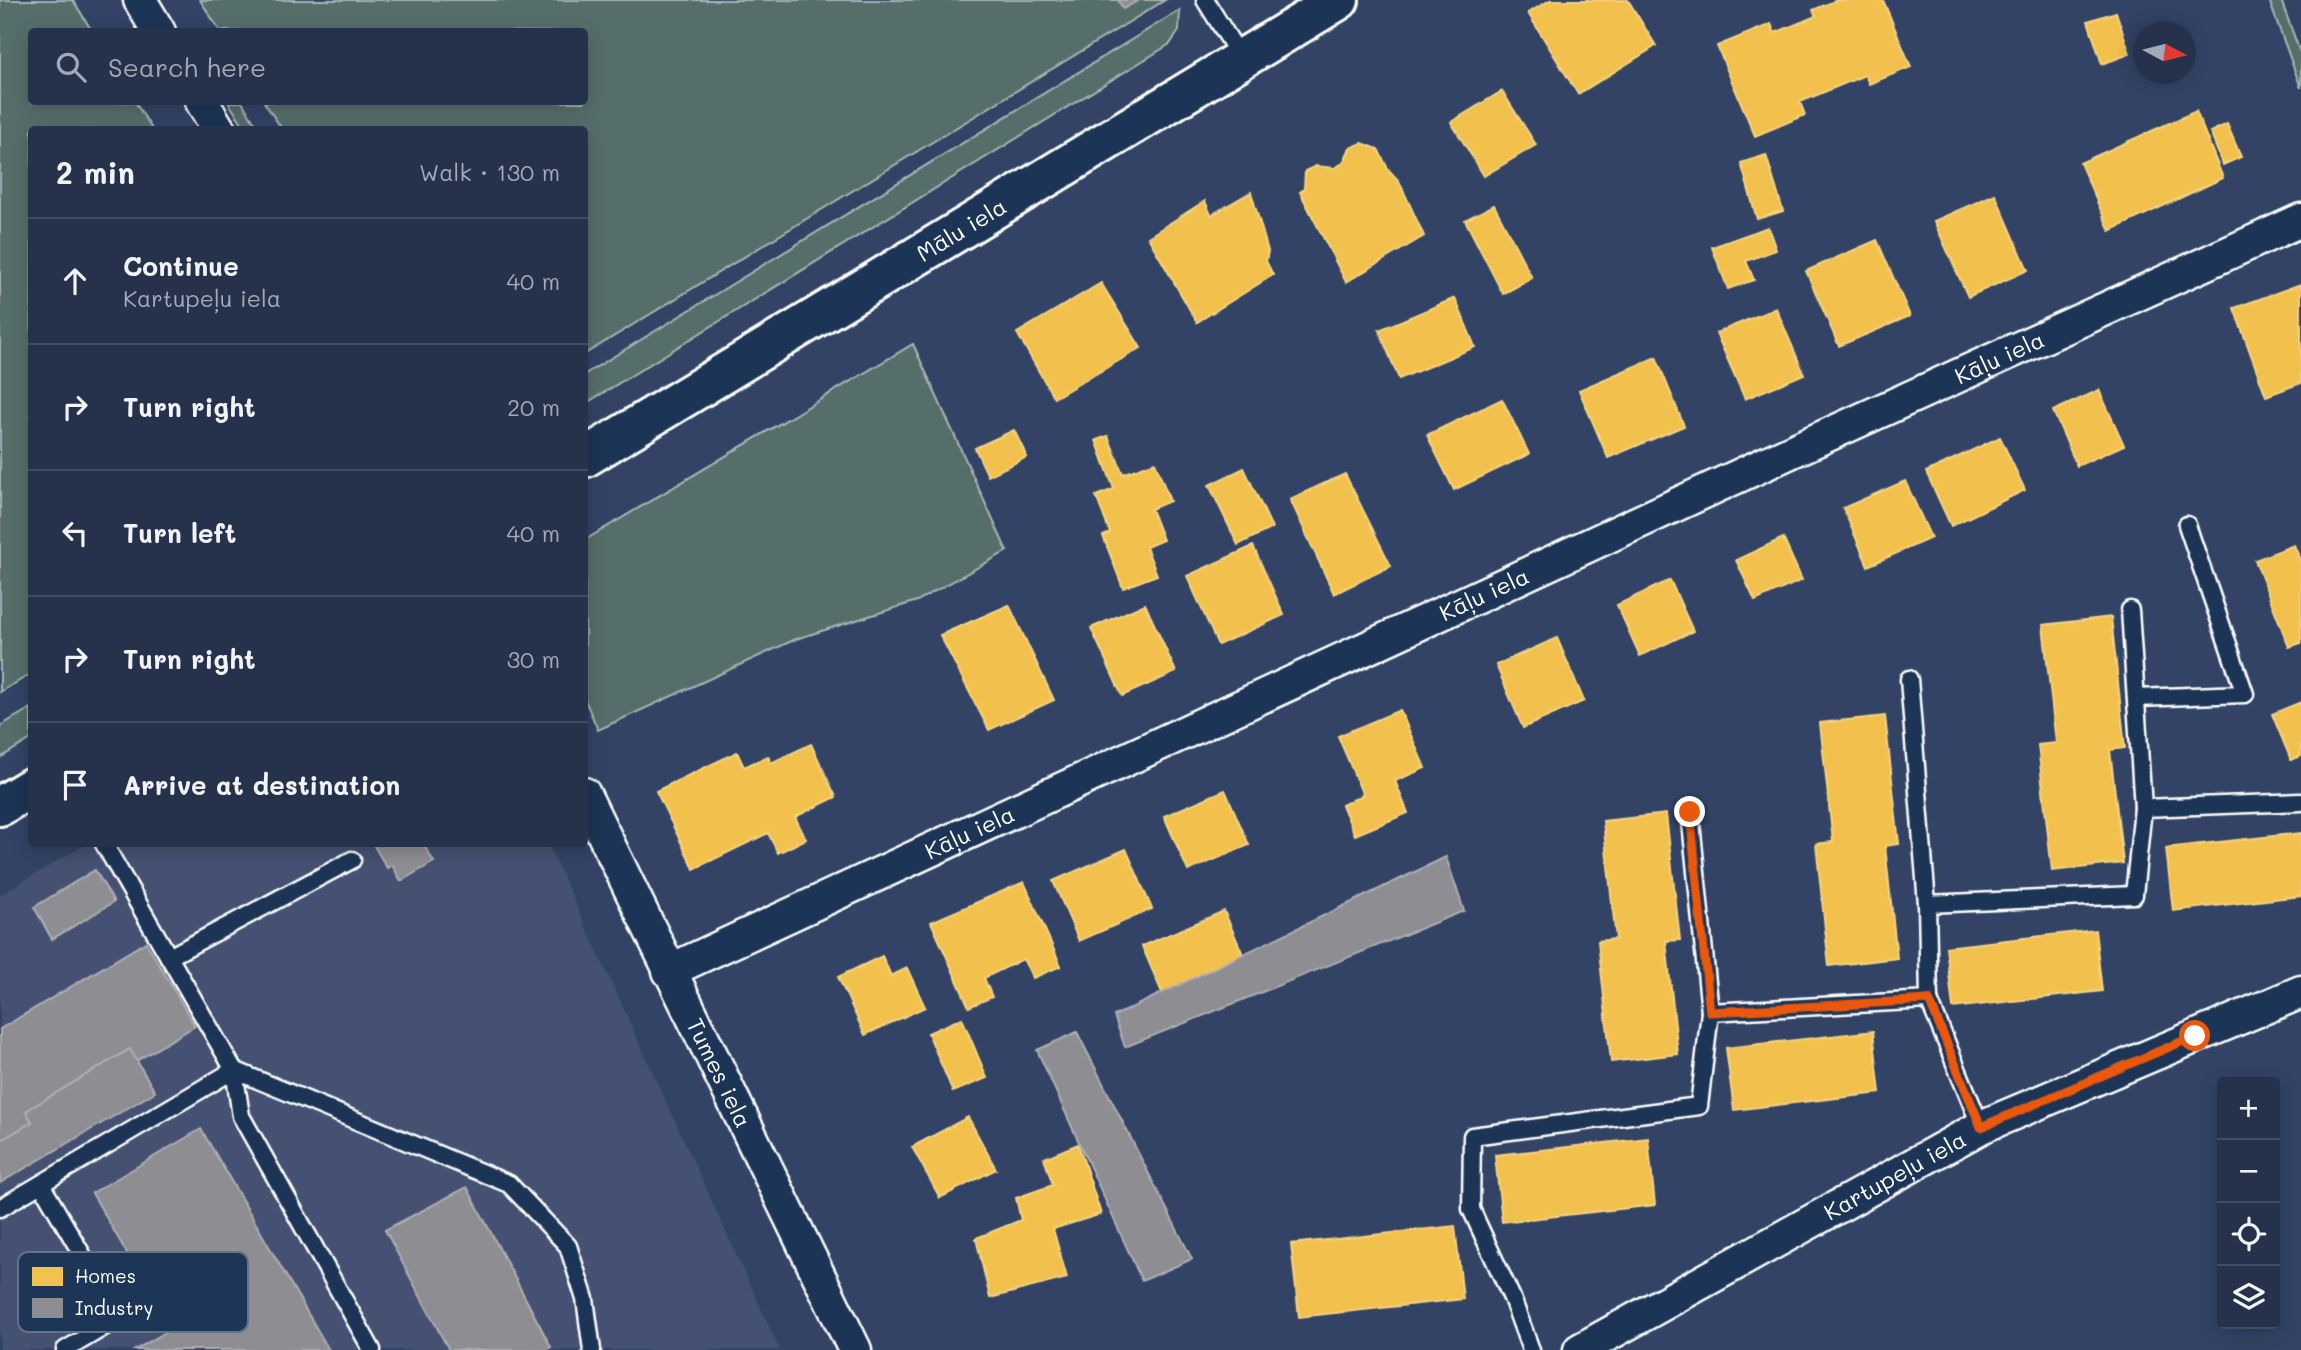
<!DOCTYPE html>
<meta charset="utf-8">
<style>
:root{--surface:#26324c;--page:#2e3a53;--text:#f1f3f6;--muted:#a4aab5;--line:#424d64}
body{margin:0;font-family:Mali,sans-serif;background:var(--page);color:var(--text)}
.controls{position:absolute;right:21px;bottom:21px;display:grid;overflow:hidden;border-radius:7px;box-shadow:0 4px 18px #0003}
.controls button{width:63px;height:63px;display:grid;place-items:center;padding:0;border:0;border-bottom:2px solid var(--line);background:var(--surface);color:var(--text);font:35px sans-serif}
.compass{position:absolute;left:2133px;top:21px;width:63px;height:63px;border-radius:50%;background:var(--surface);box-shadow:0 4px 18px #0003;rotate:97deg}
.stop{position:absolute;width:21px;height:21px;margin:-16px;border:5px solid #ea580c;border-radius:50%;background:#fff}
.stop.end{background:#ea580c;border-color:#fff;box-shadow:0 2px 7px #0008}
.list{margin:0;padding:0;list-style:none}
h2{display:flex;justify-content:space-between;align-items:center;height:91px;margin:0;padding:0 28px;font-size:30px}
h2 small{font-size:23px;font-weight:400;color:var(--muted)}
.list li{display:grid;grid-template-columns:46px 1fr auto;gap:21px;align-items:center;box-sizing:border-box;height:126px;padding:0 28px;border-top:2px solid var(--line)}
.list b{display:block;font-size:26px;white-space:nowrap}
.list p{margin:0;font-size:23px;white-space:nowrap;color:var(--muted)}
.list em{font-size:23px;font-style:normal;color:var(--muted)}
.icon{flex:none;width:38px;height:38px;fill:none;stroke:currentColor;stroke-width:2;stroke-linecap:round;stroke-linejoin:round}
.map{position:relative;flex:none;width:2301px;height:1350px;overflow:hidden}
.search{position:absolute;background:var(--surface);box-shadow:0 4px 18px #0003;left:28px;top:28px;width:560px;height:77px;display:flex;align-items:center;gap:18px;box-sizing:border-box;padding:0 24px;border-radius:7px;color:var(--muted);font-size:26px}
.panel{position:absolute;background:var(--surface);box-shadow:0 4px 18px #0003;left:28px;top:126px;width:560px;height:721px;border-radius:7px}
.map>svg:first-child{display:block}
</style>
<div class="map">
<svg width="2301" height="1350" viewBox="0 0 2301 1350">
<rect width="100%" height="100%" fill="#324365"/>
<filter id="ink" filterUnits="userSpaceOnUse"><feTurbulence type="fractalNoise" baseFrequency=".0143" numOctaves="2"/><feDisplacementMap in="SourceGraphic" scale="14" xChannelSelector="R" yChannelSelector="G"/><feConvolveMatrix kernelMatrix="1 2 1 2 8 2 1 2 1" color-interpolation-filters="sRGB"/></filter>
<g filter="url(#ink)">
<polygon fill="#455172" points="86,844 548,844 780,1350 0,1350 0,895"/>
<g fill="#576e6a" stroke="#abb6b4" stroke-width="2">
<polygon points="0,0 73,0 92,31 32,32 32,102 135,102 152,129 32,130 31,674 0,692"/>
<polygon points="200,0 1165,0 585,354 584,130 282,129 264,102 584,102 584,32 220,31"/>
<polygon points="2269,0 2281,0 2301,55 2301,88"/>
<polygon points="1180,10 1179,31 1170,44 585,404 585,374"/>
<polygon points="228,102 242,102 259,129 246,129"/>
<polygon points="913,344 1007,551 917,601 796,639 598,730 585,700 585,540"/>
<polygon points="31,708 31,739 0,758 0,726"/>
</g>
<g fill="#f2c14e" stroke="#f6d483" stroke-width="2">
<polygon points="1550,0 1628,0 1656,46 1578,94 1528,13"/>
<polygon points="1837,0 1883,0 1911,67 1869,84 1865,75 1800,102 1805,115 1755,136 1717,46 1771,24 1775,33 1816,16 1813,10"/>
<polygon points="2116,12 2130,54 2102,64 2088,21"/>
<polygon points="1502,91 1536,145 1484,176 1451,122"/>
<polygon points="2196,111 2223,178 2110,231 2080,163"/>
<polygon points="2227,124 2241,157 2223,165 2210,132"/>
<polygon points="1362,143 1378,149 1388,169 1399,181 1424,236 1346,282 1300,192 1304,189 1305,171 1316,166 1334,168 1343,163 1350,148"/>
<polygon points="1766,155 1783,211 1757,219 1741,163"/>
<polygon points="1251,192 1268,251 1266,261 1273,275 1197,322 1148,237 1205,201 1211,215"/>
<polygon points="1995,194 2028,270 1968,297 1934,221"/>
<polygon points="1494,205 1532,278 1503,294 1465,220"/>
<polygon points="1768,227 1776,250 1746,261 1754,280 1728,289 1712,247"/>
<polygon points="1877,240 1910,316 1839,346 1806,271"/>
<polygon points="1101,283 1141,348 1054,398 1017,333"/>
<polygon points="2301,284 2301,383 2266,396 2234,308"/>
<polygon points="1455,298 1475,347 1399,379 1379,330"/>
<polygon points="1776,308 1804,374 1745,399 1716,333"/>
<polygon points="1656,357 1684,426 1608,458 1579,390"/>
<polygon points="2099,390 2124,445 2077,466 2053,411"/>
<polygon points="1502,399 1529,454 1454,490 1427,435"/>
<polygon points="1014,430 1027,457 988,476 975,448"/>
<polygon points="1108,436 1123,474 1155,462 1170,501 1151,509 1163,540 1146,547 1157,575 1123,588 1103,536 1110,533 1096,496 1114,489 1096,440"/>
<polygon points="2000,437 2025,490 1951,526 1926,472"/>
<polygon points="1244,468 1272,528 1238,545 1209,485"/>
<polygon points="1345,474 1391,566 1334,594 1290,499"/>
<polygon points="1905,481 1931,538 1868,566 1843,508"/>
<polygon points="1783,538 1802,580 1755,601 1736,560"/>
<polygon points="2294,545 2301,562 2301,643 2289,647 2255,560"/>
<polygon points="1253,546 1284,615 1218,645 1187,576"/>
<polygon points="1670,580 1693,631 1640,656 1617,605"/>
<polygon points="1145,604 1176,672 1122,696 1091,628"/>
<polygon points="1009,605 1054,700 989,730 940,635"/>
<polygon points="2111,617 2125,748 2110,750 2123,863 2052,871 2038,745 2056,743 2043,625"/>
<polygon points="1557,638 1584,701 1523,728 1496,665"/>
<polygon points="2301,702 2301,756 2291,760 2272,714"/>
<polygon points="1400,710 1425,768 1395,781 1408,813 1355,835 1342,805 1363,795 1338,736"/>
<polygon points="1885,716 1899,844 1885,846 1897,958 1829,966 1816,844 1833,842 1820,723"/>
<polygon points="811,744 836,797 795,817 806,839 778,853 768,833 694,869 656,791 737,752 744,767 768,756 771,763"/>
<polygon points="1225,790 1249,845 1188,871 1164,816"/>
<polygon points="1666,814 1680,940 1666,941 1678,1054 1611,1062 1598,941 1616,939 1603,821"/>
<polygon points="2301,833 2301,896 2173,911 2166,848"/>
<polygon points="1126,849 1152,909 1079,941 1053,881"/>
<polygon points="1024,882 1061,966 1033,978 1023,959 984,978 992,997 969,1007 931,922"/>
<polygon points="1224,911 1245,959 1163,995 1142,946"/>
<polygon points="2095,930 2102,991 1953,1008 1946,947"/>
<polygon points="882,956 891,976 907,968 925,1007 865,1035 838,977"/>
<polygon points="962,1018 987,1078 953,1092 928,1033"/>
<polygon points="1873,1031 1880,1093 1734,1110 1726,1048"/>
<polygon points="968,1117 996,1169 940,1198 912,1147"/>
<polygon points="1648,1138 1655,1205 1502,1222 1495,1155"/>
<polygon points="1078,1144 1101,1214 1053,1229 1067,1278 990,1298 976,1238 1021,1220 1016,1198 1053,1185 1044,1158"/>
<polygon points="1455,1226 1463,1299 1299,1317 1291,1244"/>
</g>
<g fill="#8d8d92" stroke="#afafb3" stroke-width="2">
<polygon points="1118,0 1139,0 1123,9"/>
<polygon points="373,844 430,844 425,847 434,862 401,881 392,865 387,868"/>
<polygon points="1446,857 1464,911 1125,1047 1114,1016"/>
<polygon points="95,870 114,902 52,939 34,907"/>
<polygon points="146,942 195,1026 136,1061 130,1049 26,1111 32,1122 0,1141 0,1029"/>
<polygon points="1077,1032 1192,1259 1142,1281 1037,1050"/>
<polygon points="130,1049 155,1092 0,1183 0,1141 32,1122 26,1111"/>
<polygon points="201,1129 329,1350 135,1350 171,1329 92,1193"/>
<polygon points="467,1187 551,1347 546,1350 449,1350 385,1230"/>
</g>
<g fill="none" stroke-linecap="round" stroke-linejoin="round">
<defs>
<g id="service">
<polyline points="1205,0 1241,58"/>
<polyline points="2130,610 2143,808"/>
<polyline points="1909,679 1927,904"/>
<polyline points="2136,698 2245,694 2187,525"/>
<polyline points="1690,812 1710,1012"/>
<polyline points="104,844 234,1070 241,1116 372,1350"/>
<polyline points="169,957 352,860"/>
<polyline points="1929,1000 1981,1127"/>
<polyline points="234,1070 509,1184 568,1246 585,1299 592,1350"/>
<polyline points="41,1184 119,1318 65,1350"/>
<polyline points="0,1208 234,1070"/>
<polyline points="1531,1350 1512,1298 1471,1209 1472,1136 1699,1106 1710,1012 1929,1000 1927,904 2134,895 2143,808 2301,802"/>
</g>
<g id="minor">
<polyline points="140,0 159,32"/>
<polyline points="202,102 219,130"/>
<path id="s1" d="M584,794L855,1350"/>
<path id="s2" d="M669,971L1788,453L2301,220"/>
<path id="s3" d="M1580,1350L1981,1127L2301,992"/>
</g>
<g id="tertiary">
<path id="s4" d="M584,458L1339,0"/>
<polyline points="0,806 32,787"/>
</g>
</defs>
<use href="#service" stroke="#fff" stroke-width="21"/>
<use href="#minor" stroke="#fff" stroke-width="37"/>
<use href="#tertiary" stroke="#fff" stroke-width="44"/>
<use href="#service" stroke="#1d3557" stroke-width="16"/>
<use href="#minor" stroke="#1d3557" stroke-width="32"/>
<use href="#tertiary" stroke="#1d3557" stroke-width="38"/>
</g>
</g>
<g fill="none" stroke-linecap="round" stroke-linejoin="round" filter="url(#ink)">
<polyline stroke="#ea580c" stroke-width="9" points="1690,812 1710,1012 1929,1000 1981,1127 2195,1036"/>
</g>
<g text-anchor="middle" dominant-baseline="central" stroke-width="7" stroke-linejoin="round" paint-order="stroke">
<g font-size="23" fill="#fff" stroke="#1d3557">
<text stroke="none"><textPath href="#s4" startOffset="441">Mālu iela</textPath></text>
<text stroke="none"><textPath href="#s2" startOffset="1465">Kāļu iela</textPath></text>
<text stroke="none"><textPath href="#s2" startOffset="898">Kāļu iela</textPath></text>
<text stroke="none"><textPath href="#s2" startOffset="331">Kāļu iela</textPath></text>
<text stroke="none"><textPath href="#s1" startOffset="310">Tumes iela</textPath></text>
<text stroke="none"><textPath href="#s3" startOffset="360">Kartupeļu iela</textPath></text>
</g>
</g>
<rect x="18" y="1252" width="230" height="80" rx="10" fill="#1d3557" stroke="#617289" stroke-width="2"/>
<rect x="32" y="1267" width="31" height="19" fill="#f2c14e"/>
<rect x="32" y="1298" width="31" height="20" fill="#8d8d92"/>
<g font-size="19" fill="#fff">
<text x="75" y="1283">Homes</text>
<text x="75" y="1315">Industry</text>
</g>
</svg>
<div class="controls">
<button>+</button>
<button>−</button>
<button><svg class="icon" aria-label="locate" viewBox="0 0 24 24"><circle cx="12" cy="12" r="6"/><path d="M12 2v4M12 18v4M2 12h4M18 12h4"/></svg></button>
<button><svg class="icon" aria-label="layers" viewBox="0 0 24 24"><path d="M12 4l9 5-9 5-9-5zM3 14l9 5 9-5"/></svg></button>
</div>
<svg class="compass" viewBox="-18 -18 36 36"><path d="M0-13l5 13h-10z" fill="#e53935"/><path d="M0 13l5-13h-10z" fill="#a4aab5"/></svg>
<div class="stop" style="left:2195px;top:1036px"></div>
<div class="stop end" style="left:1690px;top:812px"></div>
<div class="search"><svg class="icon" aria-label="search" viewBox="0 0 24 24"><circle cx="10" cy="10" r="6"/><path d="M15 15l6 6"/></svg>Search here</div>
<section class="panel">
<h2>2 min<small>Walk · 130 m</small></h2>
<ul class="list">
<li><svg class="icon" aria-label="ahead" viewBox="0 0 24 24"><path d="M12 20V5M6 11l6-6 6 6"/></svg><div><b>Continue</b><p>Kartupeļu iela</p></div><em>40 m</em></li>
<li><svg class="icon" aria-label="right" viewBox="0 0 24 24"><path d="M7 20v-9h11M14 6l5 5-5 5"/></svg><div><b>Turn right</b></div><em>20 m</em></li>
<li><svg class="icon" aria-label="left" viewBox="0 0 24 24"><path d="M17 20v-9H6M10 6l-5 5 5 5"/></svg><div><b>Turn left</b></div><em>40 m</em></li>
<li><svg class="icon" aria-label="right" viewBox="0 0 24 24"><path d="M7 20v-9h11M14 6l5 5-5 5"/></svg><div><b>Turn right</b></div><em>30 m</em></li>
<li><svg class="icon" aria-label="arrive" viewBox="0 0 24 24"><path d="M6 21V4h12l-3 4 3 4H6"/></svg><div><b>Arrive at destination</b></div></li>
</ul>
</section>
</div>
